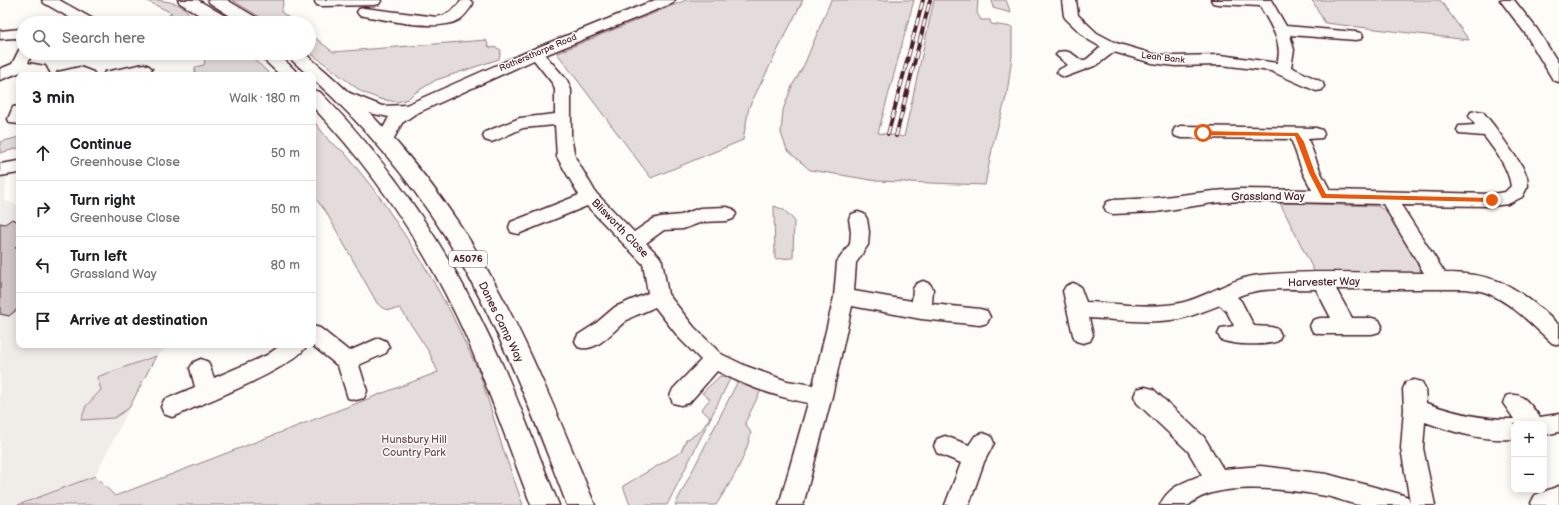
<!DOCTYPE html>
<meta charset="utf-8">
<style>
:root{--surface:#fff;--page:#f2f2f2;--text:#202124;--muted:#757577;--line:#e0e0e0}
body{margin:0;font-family:"Balsamiq Sans",sans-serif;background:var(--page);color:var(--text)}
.controls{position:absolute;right:12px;bottom:12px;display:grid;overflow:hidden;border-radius:8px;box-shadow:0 2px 10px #0003}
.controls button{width:36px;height:36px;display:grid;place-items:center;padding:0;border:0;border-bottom:1px solid var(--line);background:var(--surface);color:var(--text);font:20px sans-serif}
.stop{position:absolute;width:12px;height:12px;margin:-9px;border:3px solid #ea580c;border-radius:50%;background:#fff}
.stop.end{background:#ea580c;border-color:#fff;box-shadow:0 1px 4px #0008}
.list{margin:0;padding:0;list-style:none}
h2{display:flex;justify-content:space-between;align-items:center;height:52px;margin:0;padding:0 16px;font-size:17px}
h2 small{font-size:13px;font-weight:400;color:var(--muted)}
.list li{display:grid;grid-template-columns:26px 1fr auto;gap:12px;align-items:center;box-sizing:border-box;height:56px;padding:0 16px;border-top:1px solid var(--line)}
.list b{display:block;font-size:15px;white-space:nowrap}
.list p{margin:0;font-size:13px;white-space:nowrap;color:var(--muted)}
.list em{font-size:13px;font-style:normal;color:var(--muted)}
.icon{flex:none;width:22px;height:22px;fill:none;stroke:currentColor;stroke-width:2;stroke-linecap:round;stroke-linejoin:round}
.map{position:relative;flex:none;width:1559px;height:505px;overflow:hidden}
.search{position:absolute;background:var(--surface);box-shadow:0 2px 10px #0003;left:16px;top:16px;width:300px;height:44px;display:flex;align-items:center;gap:10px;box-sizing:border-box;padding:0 14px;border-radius:22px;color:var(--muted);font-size:15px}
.panel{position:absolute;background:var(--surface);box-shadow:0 2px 10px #0003;left:16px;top:72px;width:300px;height:276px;border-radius:8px}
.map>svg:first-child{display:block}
</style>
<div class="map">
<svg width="1559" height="505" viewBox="0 0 1559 505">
<rect width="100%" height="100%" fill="#fdfcf7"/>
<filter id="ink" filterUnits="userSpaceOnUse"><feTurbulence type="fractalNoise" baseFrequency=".025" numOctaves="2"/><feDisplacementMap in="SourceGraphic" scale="8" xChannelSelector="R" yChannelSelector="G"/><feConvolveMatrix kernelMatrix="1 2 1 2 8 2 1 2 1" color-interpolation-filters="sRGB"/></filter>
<g filter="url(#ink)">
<polygon fill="#f0ece8" points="6,176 5,201 19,205 19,345 172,345 156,356 95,476 18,505 0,505 0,177"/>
<g fill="#e3dcda" stroke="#967e82">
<path d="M145,0C162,0 191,1 191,23H158L172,13Z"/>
<polygon points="232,0 284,0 281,12 296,23 270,23"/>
<polygon points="686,0 803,0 749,107 743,140 651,178 557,53"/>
<polygon points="831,0 914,0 878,133 904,137 934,0 978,0 977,13 981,20 990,20 991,24 1012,27 1012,56 1007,94 993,144 985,185 877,181 841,175 810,170 787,150 781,133 783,110 792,86 804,65"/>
<polygon points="992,0 1006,0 1011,13 993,8"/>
<polygon points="1312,0 1440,0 1469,40 1325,23"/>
<polygon points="309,33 333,52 486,40 489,47 497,48 501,50 499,59 436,80 413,94 408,99 397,102 380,99 362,92 309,52"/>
<polygon points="202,53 247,53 271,75 195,75 195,67 204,65 205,58 202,55"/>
<path d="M313,120L330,142L344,152L379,196L421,260L450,311L480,374L503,449L523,505H18L95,476L115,496L438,372L429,352L400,308C389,311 384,311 377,303L326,212L313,195Z"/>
<polygon points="19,137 19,148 0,153 0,142"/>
<polygon points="1280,203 1377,206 1388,212 1421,268 1419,273 1315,273"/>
<polygon points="774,206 784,210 794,220 793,258 775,259"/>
<polygon points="156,356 129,408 114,418 81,420 86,406 101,390 97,377"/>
<polygon points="720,376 731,377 667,505 630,505 623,486 681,452 686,440 701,431 710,417 701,410 710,399 702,393"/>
<path d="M738,381L761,390L745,423L751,433C744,462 732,480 716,505H675Z"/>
</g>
<polygon fill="#d0c5c4" stroke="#4a1f2b" points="12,219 19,222 19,245 15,248 19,249 19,308 9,316 0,314 0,223 5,224"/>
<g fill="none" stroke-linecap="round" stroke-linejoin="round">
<defs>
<g id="minor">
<polygon points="42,0 59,0 95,20 97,23 79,23 44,3"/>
<polygon points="316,0 380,0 381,1 379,4 374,5 322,6 317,5 315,2"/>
<path d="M467,0L471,1L473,4C469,10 465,16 459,20C438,32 388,20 364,16L359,15L357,12L359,9L364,8L437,17C448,15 454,10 461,1Z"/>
<path d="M655,0H675L673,3L545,55L567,80L571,90V137L575,157L596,193L634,232L653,219L660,217L681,215L700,208L727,207L733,209L736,214L733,219L727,221L702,222L683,229L664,230L646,243L659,256L662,261L668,294L694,327L721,354L746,366L787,381L813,385L834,297L837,262L850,244L851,232L849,219L852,214L858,212L864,214L867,219L869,232L868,245L856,263L854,291L912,301L913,289L916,284L923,281L930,284L933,289L932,304L980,309L987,311L990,317L987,323L980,325L921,319L852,306L832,396L803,505H779L808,403C777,397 745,386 717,371L689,403L681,405L673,403L670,396L673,389L701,360L680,339L655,307C647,311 638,314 630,318C614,328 598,354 578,347L575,341L578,335L595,324L615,307L648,293L643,264L587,206L518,234L511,232L509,227L511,222L579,195L557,157L555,125L523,128L497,140L491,142L485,140L483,136L485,132L520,118L555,114V90L553,84L534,60L415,114L402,123L391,144L385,146L379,144L377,140L389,117L369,113L336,99L334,95L336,91L342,90L382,106L406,105L531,50Z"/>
<path d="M1062,0H1076L1078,15L1097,33L1116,43L1153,54L1175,56L1221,55L1277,63C1284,42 1269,23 1260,6L1218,4L1213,3L1211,0H1271L1286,26L1356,32L1361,33L1363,36L1361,39L1356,40L1290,35L1294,50L1291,67L1322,82L1324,86L1322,90L1316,91L1271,71L1221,65L1175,66L1152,63L1114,52L1097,65L1065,77L1060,75L1057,72L1060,69L1068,65L1056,55L1059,52C1068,49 1074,55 1082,61L1087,59L1101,47L1087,39L1066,19L1064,16Z"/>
<polygon points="1500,0 1514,0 1537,29 1559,64 1559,82 1553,80 1525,33"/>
<polygon points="20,29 23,29 23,40 16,38 0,39 0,31"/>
<polygon points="23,49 23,53 32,53 28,63 45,66 50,75 34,75 34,73 21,72 0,80 0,69 12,64 19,50"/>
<polygon points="144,64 149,66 152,69 149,72 137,75 103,75 105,72"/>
<polygon points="80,67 93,72 95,75 56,75 58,72"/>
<polygon points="19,106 19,124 10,123 8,119 13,107"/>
<path d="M1477,111L1483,112L1495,127L1522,166L1527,177L1528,186L1522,197L1508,204L1492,206L1401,205L1445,273C1501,273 1519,289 1559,325V345L1552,343C1532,325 1512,303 1487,293C1480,290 1472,290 1465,289H1336L1352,318H1372L1379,320L1382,326L1379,332L1372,334H1320L1313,332L1310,326L1313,320L1320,318H1331L1316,289H1314C1289,290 1259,286 1237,297L1241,301L1254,326L1271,327L1278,329L1281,335L1278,341C1265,346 1234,345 1221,340L1218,334L1221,328L1234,326L1227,312L1220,305C1207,310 1193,316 1179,319C1150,324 1118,320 1089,318L1093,335L1090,341L1083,343L1076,341L1073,335L1063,291L1066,286L1073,283L1080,286L1086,302C1115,303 1151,309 1180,303C1208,297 1230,278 1260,275C1314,270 1370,273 1424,273L1383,204L1241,201L1213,203L1156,212L1113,214L1107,212L1104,207L1107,202L1113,200L1156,198L1213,191L1241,189L1312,190L1303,173L1291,139L1181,138L1175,136L1173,132L1175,128L1181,126L1316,128L1322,130L1324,134L1322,138L1308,139L1321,173L1330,190L1492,194L1505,192L1511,186C1508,167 1496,152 1484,136L1459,134L1457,130L1459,126L1475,125L1469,116L1471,112Z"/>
<polygon points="19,161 19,173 0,176 0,164"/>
<polygon points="313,326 320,328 349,351 379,338 386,341 389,347 386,353 359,365 367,391 364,398 356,400 348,398 338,366 312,345"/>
<path d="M281,345H307C297,367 205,402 180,414L172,417L164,414L161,407L164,400L195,387L190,368L194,362L201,359L208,362L214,378L267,355Z"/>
<path d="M1414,380L1422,382L1425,389L1426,403C1455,413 1483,420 1514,419L1503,403L1506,396C1523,390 1530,405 1540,417L1559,414V432L1544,435V424H1514V439C1483,441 1455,433 1425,422L1423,448L1435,505C1411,505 1386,505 1361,505C1349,504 1338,498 1326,496C1290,490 1217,479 1189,505H1160C1168,487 1184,482 1202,475L1188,451L1137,403L1134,396L1137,389L1145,387L1153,389L1204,437L1223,469L1261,466L1327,474L1400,494L1408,497L1410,502L1401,448L1404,409L1403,389L1406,382Z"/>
<polygon points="983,433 991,436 994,443 984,462 969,505 945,505 961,463 937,453 934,446 937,439 945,436 969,445 975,436"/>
<polygon points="1559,486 1559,505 1532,505 1531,503 1535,495"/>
</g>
<g id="highway">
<polygon points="178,0 198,0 230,19 232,23 212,23 180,3"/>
<polygon points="208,0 227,0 259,19 261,23 241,23 210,3"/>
<polygon points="257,53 277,53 300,75 280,75"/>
<path d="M284,53H304C364,102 417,160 460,225C517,312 555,409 595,505H567C532,413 497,320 445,236C408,178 364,125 313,79V75H308Z"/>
<path d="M313,90L320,92C393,167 446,245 491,340C517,394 536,450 559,505H531C510,450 491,395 468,341C430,255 378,175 313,107Z"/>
</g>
</defs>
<use href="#minor" stroke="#4a1f2b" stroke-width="3"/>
<use href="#highway" stroke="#4a1f2b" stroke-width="3"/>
<use href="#minor" fill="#fdfcf7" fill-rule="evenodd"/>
<use href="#highway" fill="#fdfcf7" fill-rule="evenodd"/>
<defs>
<g id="rail">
<polyline points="888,134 923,0"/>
<polyline points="896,136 930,0"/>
</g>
</defs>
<use href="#rail" stroke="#4a1f2b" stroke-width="4"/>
<use href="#rail" stroke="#fdfcf7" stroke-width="2.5" stroke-dasharray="8" stroke-linecap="butt"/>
</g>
</g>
<polygon fill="#ea580c" points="1201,131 1298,133 1304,142 1315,173 1326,194 1492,198 1495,200 1492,202 1324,198 1322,198 1309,173 1295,136 1203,135 1201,134"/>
<g text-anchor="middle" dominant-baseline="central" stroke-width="3" stroke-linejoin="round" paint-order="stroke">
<g font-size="9" fill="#4a1f2b" stroke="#fdfcf7">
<text transform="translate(538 53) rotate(-23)">Rothersthorpe Road</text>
<text transform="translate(1163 58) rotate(7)">Leah Bank</text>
</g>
<rect fill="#fdfcf7" stroke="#806168" stroke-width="1" x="449" y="251" width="38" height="16" rx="3"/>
<g font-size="10" font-weight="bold" fill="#4a1f2b">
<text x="468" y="259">A5076</text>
</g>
<g font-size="11" fill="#4a1f2b" stroke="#fdfcf7">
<text x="1268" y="196">Grassland Way</text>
<text transform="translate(620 228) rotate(46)">Blisworth Close</text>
<text transform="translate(1324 282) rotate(-1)">Harvester Way</text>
<text transform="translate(501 322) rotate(64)">Danes Camp Way</text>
</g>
<g font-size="11" fill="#704e57" stroke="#fdfcf7">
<text x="414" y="439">Hunsbury Hill<tspan x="414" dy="13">Country Park</tspan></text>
</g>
</g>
</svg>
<div class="controls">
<button>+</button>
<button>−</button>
</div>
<div class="stop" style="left:1203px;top:133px"></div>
<div class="stop end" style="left:1492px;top:200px"></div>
<div class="search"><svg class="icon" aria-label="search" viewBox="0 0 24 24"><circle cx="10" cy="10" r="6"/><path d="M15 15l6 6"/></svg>Search here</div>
<section class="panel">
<h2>3 min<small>Walk · 180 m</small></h2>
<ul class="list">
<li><svg class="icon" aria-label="ahead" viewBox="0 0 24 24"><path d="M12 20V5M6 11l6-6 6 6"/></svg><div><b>Continue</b><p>Greenhouse Close</p></div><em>50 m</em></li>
<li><svg class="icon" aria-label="right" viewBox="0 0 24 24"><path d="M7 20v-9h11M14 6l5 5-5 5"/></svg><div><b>Turn right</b><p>Greenhouse Close</p></div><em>50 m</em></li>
<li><svg class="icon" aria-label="left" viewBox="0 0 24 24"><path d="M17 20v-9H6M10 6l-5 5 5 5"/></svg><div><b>Turn left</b><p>Grassland Way</p></div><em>80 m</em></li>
<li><svg class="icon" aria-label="arrive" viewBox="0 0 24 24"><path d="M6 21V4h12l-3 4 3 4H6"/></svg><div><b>Arrive at destination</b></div></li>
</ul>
</section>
</div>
